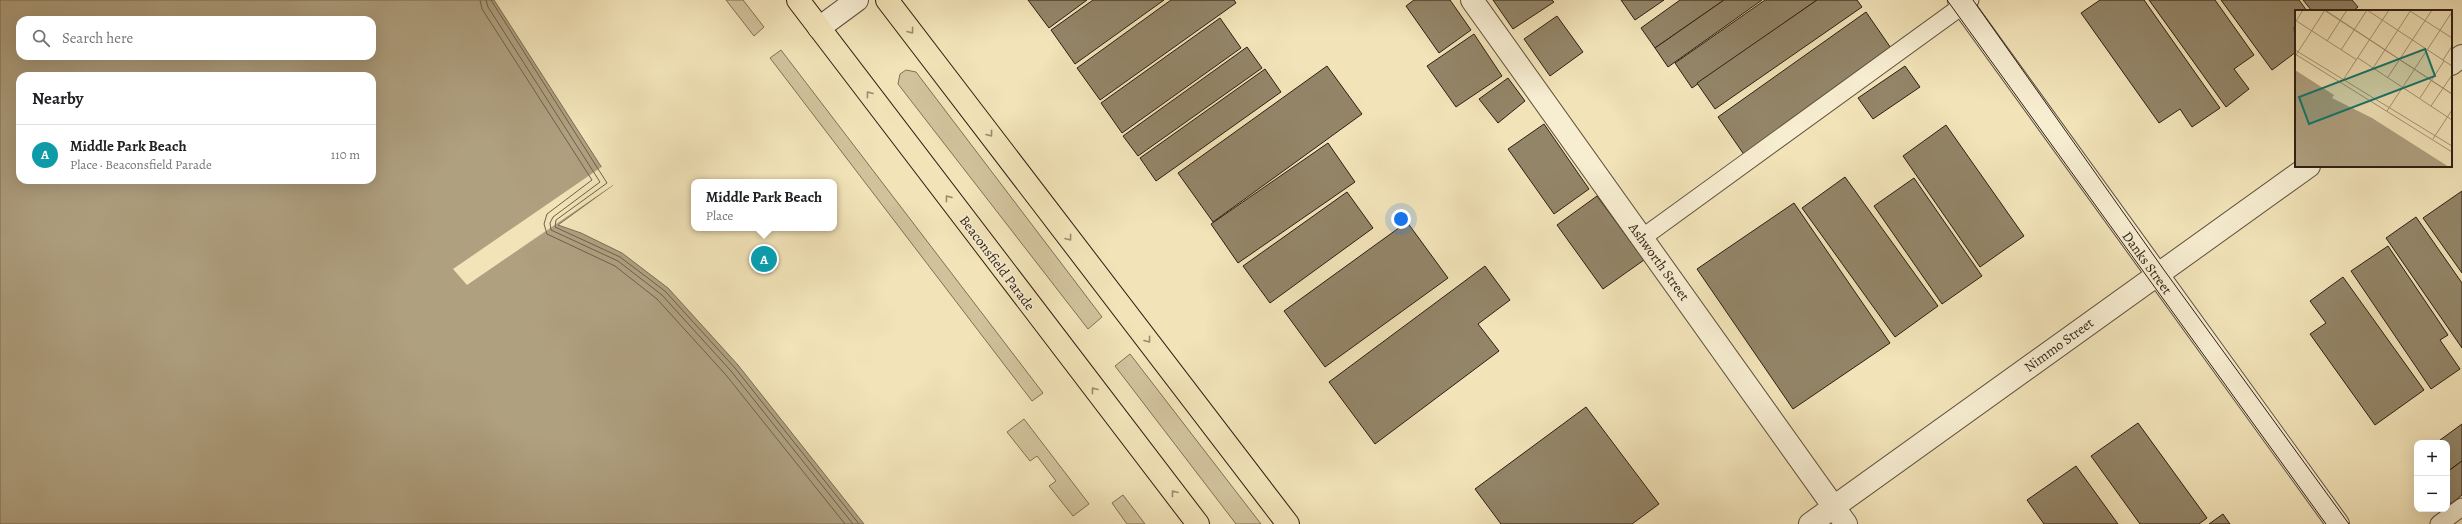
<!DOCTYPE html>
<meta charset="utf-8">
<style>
:root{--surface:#fff;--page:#f6f6f6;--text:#202124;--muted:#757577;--line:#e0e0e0;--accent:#1a73e8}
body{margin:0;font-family:Alegreya,serif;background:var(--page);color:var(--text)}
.controls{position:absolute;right:12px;bottom:12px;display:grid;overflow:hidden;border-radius:8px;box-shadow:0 4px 16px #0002}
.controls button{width:36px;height:36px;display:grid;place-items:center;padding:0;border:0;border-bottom:1px solid var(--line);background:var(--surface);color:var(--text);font:20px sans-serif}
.you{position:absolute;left:1401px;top:219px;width:14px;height:14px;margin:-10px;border:3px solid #fff;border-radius:50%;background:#1a73e8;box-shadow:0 0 0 6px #1a73e833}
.badge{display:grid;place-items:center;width:26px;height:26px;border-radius:50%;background:var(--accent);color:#fff;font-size:13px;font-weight:700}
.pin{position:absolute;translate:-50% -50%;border:2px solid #fff;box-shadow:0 1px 4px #0006}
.popup{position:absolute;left:691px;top:179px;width:146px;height:52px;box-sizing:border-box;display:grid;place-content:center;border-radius:8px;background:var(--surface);filter:drop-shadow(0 1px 3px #0005);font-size:13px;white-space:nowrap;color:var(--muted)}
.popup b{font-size:15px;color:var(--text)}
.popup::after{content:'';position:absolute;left:50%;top:100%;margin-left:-8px;border:8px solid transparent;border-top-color:var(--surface)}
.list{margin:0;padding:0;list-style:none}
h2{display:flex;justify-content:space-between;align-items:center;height:52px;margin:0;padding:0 16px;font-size:17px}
h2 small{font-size:13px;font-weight:400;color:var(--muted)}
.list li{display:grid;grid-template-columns:26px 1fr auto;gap:12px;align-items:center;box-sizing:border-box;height:60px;padding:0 16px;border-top:1px solid var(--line)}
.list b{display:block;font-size:15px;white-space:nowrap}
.list p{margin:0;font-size:13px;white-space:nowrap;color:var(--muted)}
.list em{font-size:13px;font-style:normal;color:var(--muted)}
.icon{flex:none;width:22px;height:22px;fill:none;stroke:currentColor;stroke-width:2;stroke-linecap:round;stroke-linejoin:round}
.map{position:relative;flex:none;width:2462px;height:524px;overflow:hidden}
.search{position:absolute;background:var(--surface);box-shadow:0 4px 16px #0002;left:16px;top:16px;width:360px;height:44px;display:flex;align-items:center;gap:10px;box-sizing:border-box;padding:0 14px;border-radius:12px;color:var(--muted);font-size:15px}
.panel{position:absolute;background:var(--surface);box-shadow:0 4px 16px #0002;left:16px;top:72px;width:360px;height:112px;border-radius:12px}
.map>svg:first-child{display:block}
</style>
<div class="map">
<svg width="2462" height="524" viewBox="0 0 2462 524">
<rect width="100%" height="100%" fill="#f2e3b8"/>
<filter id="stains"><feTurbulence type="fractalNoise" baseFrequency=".005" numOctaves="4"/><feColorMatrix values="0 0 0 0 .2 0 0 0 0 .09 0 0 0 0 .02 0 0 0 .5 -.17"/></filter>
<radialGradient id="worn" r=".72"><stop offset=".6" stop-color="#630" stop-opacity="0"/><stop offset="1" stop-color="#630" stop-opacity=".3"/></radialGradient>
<g fill="#d1c29c" stroke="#7f7057">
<polygon points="726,0 743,0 764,27 754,36"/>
<polygon points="781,50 1043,393 1032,401 770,58"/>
<polygon points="906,70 916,72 1102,317 1088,329 898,84 900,74"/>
<polygon points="1130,354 1261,524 1236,524 1115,366"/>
<polygon points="1024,419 1089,504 1073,516 1049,486 1056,481 1037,456 1030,461 1007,432"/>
<polygon points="1123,495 1145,524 1127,524 1112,503"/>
</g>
<path fill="#afa080" stroke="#7b6c54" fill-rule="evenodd" d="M0,0H494L613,185L558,225L581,233L622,253L668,288L738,365L864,524H0ZM20,20H372V56H20ZM20,76H372V180H20Z"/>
<polygon fill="#f2e3b8" points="603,166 615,184 613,185 467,285 453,269"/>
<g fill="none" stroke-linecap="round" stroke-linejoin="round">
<g stroke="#6e6049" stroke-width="1">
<polyline points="480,0 482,9 592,180 547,214 544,224 547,234 615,266 657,299 726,375 845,524"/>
<polyline points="486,0 488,7 600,182 553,217 550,223 551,230 618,261 662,295 731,371 853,524"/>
<polyline points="491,0 607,183 556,220 555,227 620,257 665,291 735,368 859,524"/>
</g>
</g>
<g fill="#938568" stroke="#2d1f12">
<polygon points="1028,0 1087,0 1049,28"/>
<polygon points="1093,0 1164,0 1075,64 1051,30"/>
<polygon points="1171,0 1234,0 1236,3 1100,100 1077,68"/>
<polygon points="1414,0 1450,0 1471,30 1439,53 1406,6"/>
<polygon points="1493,0 1552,0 1554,2 1513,29"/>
<polygon points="1621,0 1664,0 1635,20"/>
<polygon points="1680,0 1724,0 1655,48 1641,28"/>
<polygon points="1724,0 1762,0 1668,67 1655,48"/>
<polygon points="1765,0 1817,0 1692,88 1675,63"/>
<polygon points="1817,0 1857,0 1862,7 1715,109 1697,83"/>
<polygon points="2100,0 2144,0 2220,108 2192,127 2180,109 2159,123 2081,13"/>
<polygon points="2149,0 2215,0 2254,55 2234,69 2249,89 2226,107"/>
<polygon points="2221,0 2299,0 2307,11 2296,11 2296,26 2294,27 2296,52 2272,70"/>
<polygon points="2303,0 2352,0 2358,7 2353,11 2312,11"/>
<polygon points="1866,12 1893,51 1745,156 1718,117"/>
<polygon points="1557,16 1583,52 1550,76 1524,39"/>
<polygon points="1220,18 1241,48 1122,133 1101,103"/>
<polygon points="1474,34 1502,76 1456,107 1427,66"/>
<polygon points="1247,47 1262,68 1138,156 1123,136"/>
<polygon points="1327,66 1362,114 1213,222 1178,173"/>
<polygon points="1905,66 1920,87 1873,119 1858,98"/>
<polygon points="1265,69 1281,92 1156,181 1140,158"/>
<polygon points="1508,78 1525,101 1498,123 1479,99"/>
<polygon points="1544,124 1589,189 1554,214 1508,149"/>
<polygon points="1946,125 2024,236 1980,267 1903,156"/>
<polygon points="1328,143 1355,182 1238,263 1211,224"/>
<polygon points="1845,177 1938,306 1895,337 1802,208"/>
<polygon points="1914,178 1982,276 1942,304 1874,206"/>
<polygon points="2462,191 2462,273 2423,218"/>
<polygon points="1347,192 1373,228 1270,303 1243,266"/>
<polygon points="1597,196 1644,260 1603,289 1557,225"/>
<polygon points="1794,203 1890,343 1793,409 1697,269"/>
<polygon points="2416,217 2462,283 2462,348 2386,238"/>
<polygon points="1407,222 1448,278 1325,367 1284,311"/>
<polygon points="2388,246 2448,335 2440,340 2460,369 2431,389 2351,271"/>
<polygon points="1485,266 1510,300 1478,324 1499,351 1375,444 1329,382"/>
<polygon points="2343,277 2424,390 2375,425 2310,334 2326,323 2310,301"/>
<polygon points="1586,407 1659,504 1632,524 1501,524 1475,489"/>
<polygon points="2138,423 2207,518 2199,524 2140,524 2091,456"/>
<polygon points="2462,424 2462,461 2447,472 2447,443 2436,443"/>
<polygon points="2462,461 2462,495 2451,504 2447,498 2447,472"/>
<polygon points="2076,466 2118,524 2044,524 2027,500"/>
<polygon points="2223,514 2230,524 2209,524"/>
</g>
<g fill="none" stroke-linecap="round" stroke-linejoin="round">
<defs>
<g id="service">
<polyline points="1642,238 1970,0"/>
<polyline points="2439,524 2462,507"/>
</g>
<g id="minor">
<polyline points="1472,0 1846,524"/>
<polyline points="1959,0 2338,524"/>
<polyline points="819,28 857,0"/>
<polyline points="2451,64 2462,56"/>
<polyline points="1810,524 2309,166"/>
</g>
<g id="primary">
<polyline points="798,0 1198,524"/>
<polyline points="887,0 1288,524"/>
</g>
</defs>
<use href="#service" stroke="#5e503c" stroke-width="19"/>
<use href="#minor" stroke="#5e503c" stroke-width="24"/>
<use href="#primary" stroke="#2d1f12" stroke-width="24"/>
<use href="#service" stroke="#f7edd1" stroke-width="17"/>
<use href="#minor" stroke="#f7edd1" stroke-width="22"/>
<use href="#primary" stroke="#f2e3b8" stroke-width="22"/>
<g stroke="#2d1f12" stroke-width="1">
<polyline points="1947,0 2326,524"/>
<polyline points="1973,0 2164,270 2349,524"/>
</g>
</g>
<defs><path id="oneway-chevron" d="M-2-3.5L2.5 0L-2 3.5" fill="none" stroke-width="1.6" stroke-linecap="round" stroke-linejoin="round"/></defs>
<g stroke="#998b6d">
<use href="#oneway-chevron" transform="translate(911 31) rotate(53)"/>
<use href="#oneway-chevron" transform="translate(869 94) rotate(-127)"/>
<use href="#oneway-chevron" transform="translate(990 134) rotate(53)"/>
<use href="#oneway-chevron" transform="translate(948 198) rotate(-127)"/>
<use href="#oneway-chevron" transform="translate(1069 238) rotate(53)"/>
<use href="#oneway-chevron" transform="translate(1148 340) rotate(53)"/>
<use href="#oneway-chevron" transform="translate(1094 390) rotate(-128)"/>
<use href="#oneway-chevron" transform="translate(1174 493) rotate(-128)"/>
</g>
<g text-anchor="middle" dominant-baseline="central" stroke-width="3" stroke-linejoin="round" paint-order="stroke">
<g font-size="14" fill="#2d1f12" stroke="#f7edd1">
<text transform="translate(1659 262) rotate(54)">Ashworth Street</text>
<text transform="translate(997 263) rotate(53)">Beaconsfield Parade</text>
<text transform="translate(2147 263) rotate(54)">Danks Street</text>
<text transform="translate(2059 345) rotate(-36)">Nimmo Street</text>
</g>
</g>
<g transform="translate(2295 10)">
<rect width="157" height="157" fill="#f2e3b8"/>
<path d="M0,60L39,85L37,88L77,108L154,157H0Z" fill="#afa080"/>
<path fill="none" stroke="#a39576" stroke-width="1" d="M29,0L157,84M30,0L157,84M72,0L157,56M115,1L157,28M0,10L62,50M1,11L8,0M32,31L52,0M0,40L157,136M46,40L72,0M0,44L157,142M1,45L30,0M63,48L157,110M148,50L157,36M78,58L116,0M93,67L137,0M48,70L94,0M125,88L149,51M136,96L157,65M92,101L157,2M138,129L157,100"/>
<path fill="#0f766e" fill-opacity="0.15" stroke="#0f766e" stroke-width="2" d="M130,39L140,66L14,114L4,87Z"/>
<rect width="157" height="157" fill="none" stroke="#2d1f12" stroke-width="2"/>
</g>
<rect width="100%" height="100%" filter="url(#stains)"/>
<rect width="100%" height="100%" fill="url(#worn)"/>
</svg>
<div class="controls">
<button>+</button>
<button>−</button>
</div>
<div class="you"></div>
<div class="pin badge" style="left:764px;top:259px;background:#0f9aa8">A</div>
<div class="popup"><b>Middle Park Beach</b>Place</div>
<div class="search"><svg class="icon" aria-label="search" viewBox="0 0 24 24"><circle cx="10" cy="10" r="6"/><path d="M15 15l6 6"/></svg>Search here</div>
<section class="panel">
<h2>Nearby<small></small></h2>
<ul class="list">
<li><span class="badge" style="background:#0f9aa8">A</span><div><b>Middle Park Beach</b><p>Place · Beaconsfield Parade</p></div><em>110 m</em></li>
</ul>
</section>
</div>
